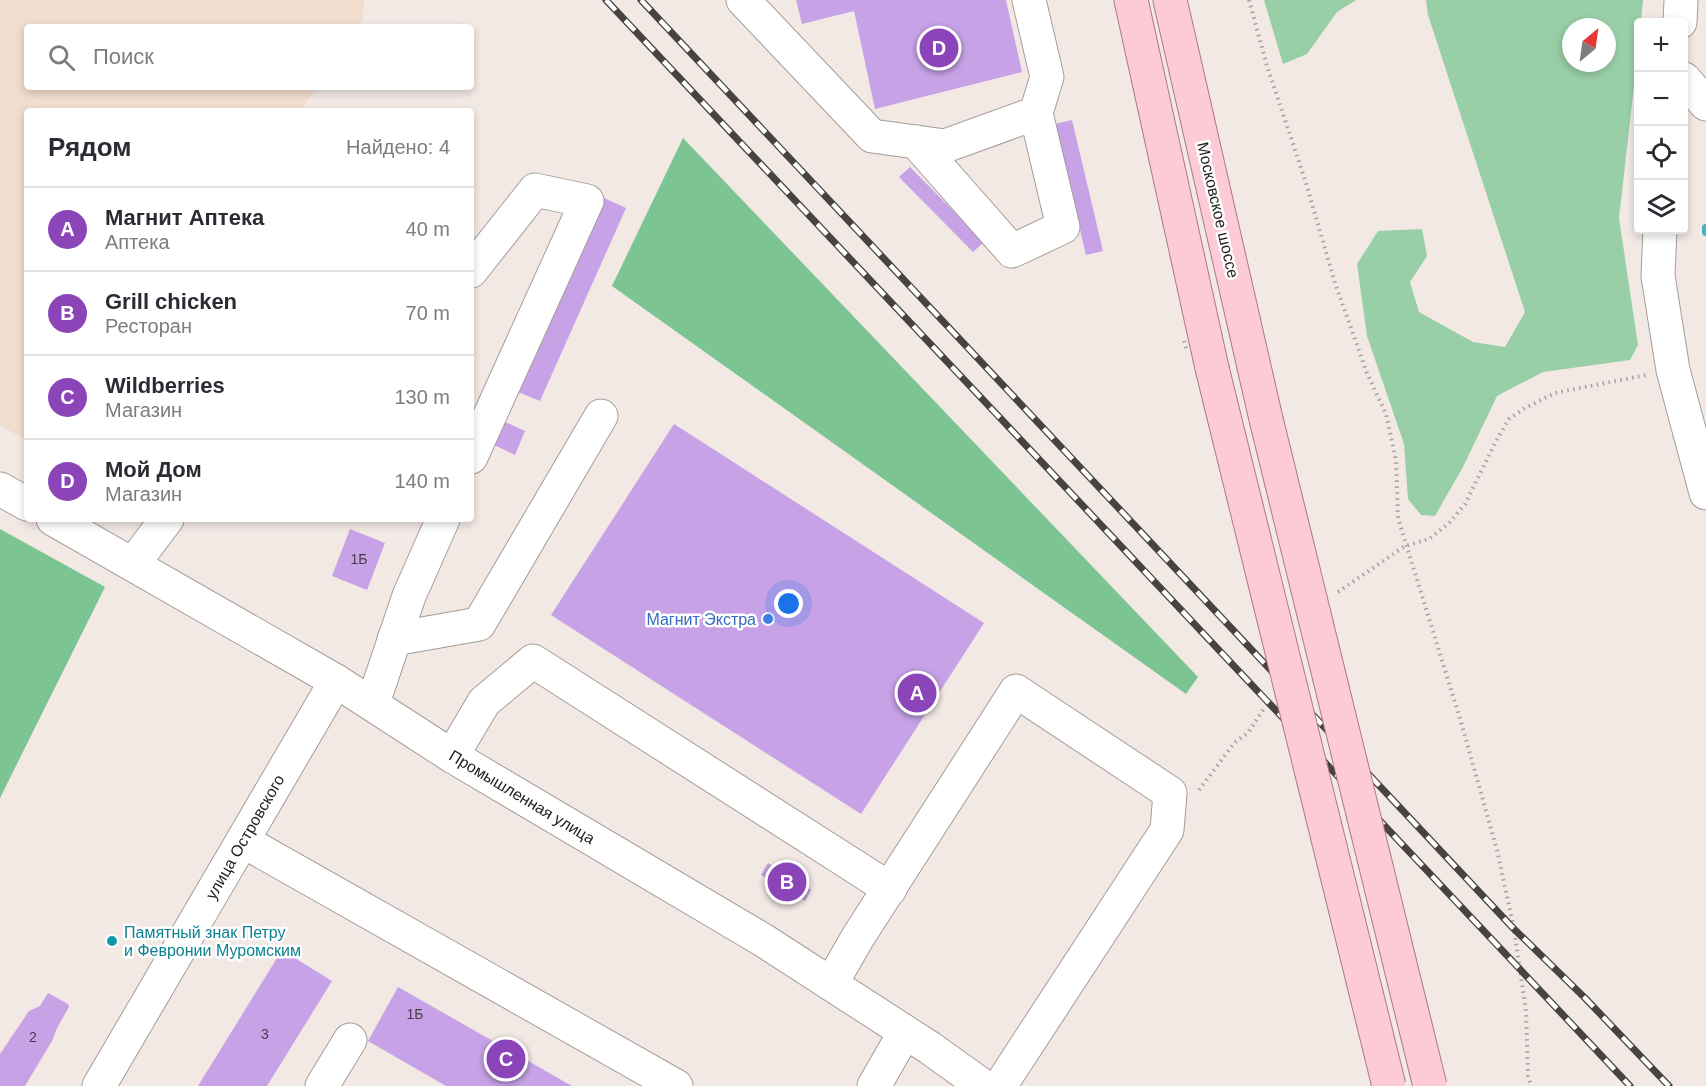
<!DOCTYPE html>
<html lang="ru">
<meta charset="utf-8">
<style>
:root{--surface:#fff;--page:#f7f7f7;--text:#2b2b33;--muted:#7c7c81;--line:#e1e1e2;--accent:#8b45b9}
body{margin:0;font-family:Arial,sans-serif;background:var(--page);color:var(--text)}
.controls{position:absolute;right:18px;top:18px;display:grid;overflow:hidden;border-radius:6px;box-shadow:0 3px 9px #0003}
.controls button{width:54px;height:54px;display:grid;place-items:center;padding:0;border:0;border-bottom:2px solid var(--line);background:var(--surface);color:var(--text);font:30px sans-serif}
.compass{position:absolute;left:1562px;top:18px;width:54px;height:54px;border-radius:50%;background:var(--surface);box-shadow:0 3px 9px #0003;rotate:29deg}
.you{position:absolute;left:789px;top:604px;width:21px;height:21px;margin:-15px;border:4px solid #fff;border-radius:50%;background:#1a73e8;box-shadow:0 0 0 9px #1a73e833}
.badge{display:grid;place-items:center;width:39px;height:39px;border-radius:50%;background:var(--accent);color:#fff;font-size:20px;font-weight:700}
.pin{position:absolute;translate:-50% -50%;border:3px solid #fff;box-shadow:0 2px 6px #0006}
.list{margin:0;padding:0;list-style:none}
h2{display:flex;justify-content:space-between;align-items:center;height:78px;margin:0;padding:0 24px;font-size:26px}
h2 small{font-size:20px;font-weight:400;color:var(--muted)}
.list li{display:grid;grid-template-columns:39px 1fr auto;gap:18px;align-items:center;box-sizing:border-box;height:84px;padding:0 24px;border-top:2px solid var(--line)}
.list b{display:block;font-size:22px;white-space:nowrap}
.list p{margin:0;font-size:20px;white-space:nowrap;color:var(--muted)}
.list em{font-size:20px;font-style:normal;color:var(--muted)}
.icon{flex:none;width:33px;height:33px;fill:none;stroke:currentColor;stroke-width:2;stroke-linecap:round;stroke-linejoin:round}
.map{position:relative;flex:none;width:1706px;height:1086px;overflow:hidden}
.search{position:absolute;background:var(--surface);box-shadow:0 3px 9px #0003;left:24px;top:24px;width:450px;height:66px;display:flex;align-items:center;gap:15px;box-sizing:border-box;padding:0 21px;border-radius:6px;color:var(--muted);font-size:22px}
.panel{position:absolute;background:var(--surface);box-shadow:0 3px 9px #0003;left:24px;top:108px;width:450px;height:414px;border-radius:6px}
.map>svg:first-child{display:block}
</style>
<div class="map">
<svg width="1706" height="1086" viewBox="0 0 1706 1086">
<rect width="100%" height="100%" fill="#f2e8e4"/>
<polygon fill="#f0ddcd" points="0,0 364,0 363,19 357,27 27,27 27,87 317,87 300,111 27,111 27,441 0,425"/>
<g fill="#99cfa7" fill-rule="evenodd">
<polygon points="1264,0 1356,0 1337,12 1307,54 1283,64"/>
<path d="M1426,0H1643L1641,22H1638V51L1619,218L1638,345L1630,360L1543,372L1497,396L1463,467L1435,516L1421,515L1408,499L1404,444L1367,336L1357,264L1378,231L1422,229L1427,256L1410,282L1419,312L1473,342L1505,347L1525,312L1428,15ZM1571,27H1607V63H1571Z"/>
</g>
<g fill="#7cc491">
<polygon points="683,138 1198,677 1186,694 612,286"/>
<polygon points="0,529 105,587 0,798"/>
</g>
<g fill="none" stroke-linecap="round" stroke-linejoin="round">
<polyline stroke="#46b0cb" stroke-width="8" points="1706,228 1706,232"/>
</g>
<g fill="#c7a2e7">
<polygon points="796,0 1006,0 1022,72 875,109 854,11 802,24"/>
<polygon points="1072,120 1103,251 1086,255 1055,124"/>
<polygon points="910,167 984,242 973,252 899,177"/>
<polygon points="604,198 626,208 540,401 518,392"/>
<polygon points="503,421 525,431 515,455 492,444"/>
<polygon points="674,424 984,623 861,814 551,615"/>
<polygon points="350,529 385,543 367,590 332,576"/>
<polygon points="768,863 811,890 805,901 761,875"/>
<polygon points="282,950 332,981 267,1086 198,1086"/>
<polygon points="398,987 572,1086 446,1086 368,1041"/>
<polygon points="48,993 68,1004 69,1007 57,1028 52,1041 25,1086 0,1086 0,1054 25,1017 29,1011 40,1006"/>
</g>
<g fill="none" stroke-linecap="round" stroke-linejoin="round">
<defs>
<g id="minor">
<polyline points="743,0 872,136 945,146 1036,113 1047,77 1029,0"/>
<polyline points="1680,22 1681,0"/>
<polyline points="1684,79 1706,104"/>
<polyline points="916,142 1012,251 1063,227 1036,113"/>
<polyline points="1660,230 1658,276 1673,370 1706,493"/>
<polyline points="471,271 535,190 587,201 471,457"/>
<polyline points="0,489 27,504"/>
<polyline points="53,519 336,681 452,756 763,940 930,1048 983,1086"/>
<polyline points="133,564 167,519"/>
<polyline points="394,639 479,624 601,416"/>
<polyline points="373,703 409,596 443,519"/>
<polyline points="452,756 484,702 533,661 890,889"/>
<polyline points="243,841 676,1086"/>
<polyline points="831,984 858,937 1016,691 1170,793 1167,830 1000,1086"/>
<polyline points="99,1086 336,681"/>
<polyline points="322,1086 350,1040"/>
<polyline points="874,1086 905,1032"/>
</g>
<g id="major">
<polyline points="1131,0 1212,368"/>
<polyline points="1170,0 1266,419"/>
</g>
</defs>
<use href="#minor" stroke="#a69d99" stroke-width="35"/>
<use href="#major" stroke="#ae7884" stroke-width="35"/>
<g stroke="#a8a09d" stroke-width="4" stroke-dasharray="1.5 4.5" stroke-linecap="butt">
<polyline points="1249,0 1267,66 1306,183 1335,283 1367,373 1386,414 1396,460 1398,518 1461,722 1497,850 1514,929 1526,1011 1528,1076 1531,1086"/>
<polyline points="1338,592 1405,546 1429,539 1449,523 1465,504 1496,441 1509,419 1525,408 1555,393 1646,375"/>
<polyline points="1199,790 1235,742 1248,733 1265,707"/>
</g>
<use href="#minor" stroke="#fff" stroke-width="33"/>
<use href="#major" stroke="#fccbd7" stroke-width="33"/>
<defs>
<g id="rail">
<polyline points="606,0 1630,1086"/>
<polyline points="641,0 1514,929 1585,998 1669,1086"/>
</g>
</defs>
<use href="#rail" stroke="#474341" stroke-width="7"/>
<use href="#rail" stroke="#fff" stroke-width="4.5" stroke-dasharray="14" stroke-linecap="butt"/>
<defs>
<g id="major-bridge">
<polyline points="1212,368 1389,1086"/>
<polyline points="1266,419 1430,1086"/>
</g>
</defs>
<use href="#major-bridge" stroke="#ae7884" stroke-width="35" stroke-linecap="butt"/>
<polyline stroke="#a8a09d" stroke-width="4" stroke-dasharray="1.5 4.5" stroke-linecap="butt" points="1184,341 1187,351"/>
<use href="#major-bridge" stroke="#fccbd7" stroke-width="33"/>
</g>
<circle fill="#3f7fe0" stroke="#fff" stroke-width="2" cx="768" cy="619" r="6"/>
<circle fill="#0f9aa8" stroke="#fff" stroke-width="2" cx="112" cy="941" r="6"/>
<g text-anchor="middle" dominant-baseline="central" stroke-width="5" stroke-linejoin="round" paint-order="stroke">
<g font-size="14" fill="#4a3e4e">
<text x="359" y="559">1Б</text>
<text x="415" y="1014">1Б</text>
<text x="265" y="1034">3</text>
<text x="33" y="1037">2</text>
</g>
<g font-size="16" fill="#201d1b" stroke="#fff">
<text transform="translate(1218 210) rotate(77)">Московское шоссе</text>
<text transform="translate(522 797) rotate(31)">Промышленная улица</text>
<text transform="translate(245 837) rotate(-60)">улица Островского</text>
</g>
<g font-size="16" fill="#366cbe" stroke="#fff" text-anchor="end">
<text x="756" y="619">Магнит Экстра</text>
</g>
<g font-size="16" fill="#0d838f" stroke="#fff" text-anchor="start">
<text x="124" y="932">Памятный знак Петру<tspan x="124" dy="18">и Февронии Муромским</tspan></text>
</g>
</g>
</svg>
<div class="controls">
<button>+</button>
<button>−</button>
<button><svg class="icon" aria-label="locate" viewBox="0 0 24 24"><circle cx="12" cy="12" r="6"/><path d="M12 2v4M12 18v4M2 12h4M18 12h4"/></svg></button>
<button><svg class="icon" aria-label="layers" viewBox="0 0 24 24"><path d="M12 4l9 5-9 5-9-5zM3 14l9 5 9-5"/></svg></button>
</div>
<svg class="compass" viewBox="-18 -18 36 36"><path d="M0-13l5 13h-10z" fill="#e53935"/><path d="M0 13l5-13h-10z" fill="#7c7c81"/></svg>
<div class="you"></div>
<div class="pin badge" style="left:917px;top:693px">A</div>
<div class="pin badge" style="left:787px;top:882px">B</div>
<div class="pin badge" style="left:506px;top:1059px">C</div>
<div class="pin badge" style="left:939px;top:48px">D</div>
<div class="search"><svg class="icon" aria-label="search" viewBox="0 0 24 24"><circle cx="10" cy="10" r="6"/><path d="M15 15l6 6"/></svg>Поиск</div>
<section class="panel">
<h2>Рядом<small>Найдено: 4</small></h2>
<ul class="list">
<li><span class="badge">A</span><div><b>Магнит Аптека</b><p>Аптека</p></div><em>40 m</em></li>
<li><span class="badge">B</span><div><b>Grill chicken</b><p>Ресторан</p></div><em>70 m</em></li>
<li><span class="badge">C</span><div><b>Wildberries</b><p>Магазин</p></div><em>130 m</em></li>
<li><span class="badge">D</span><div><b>Мой Дом</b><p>Магазин</p></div><em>140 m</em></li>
</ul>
</section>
</div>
